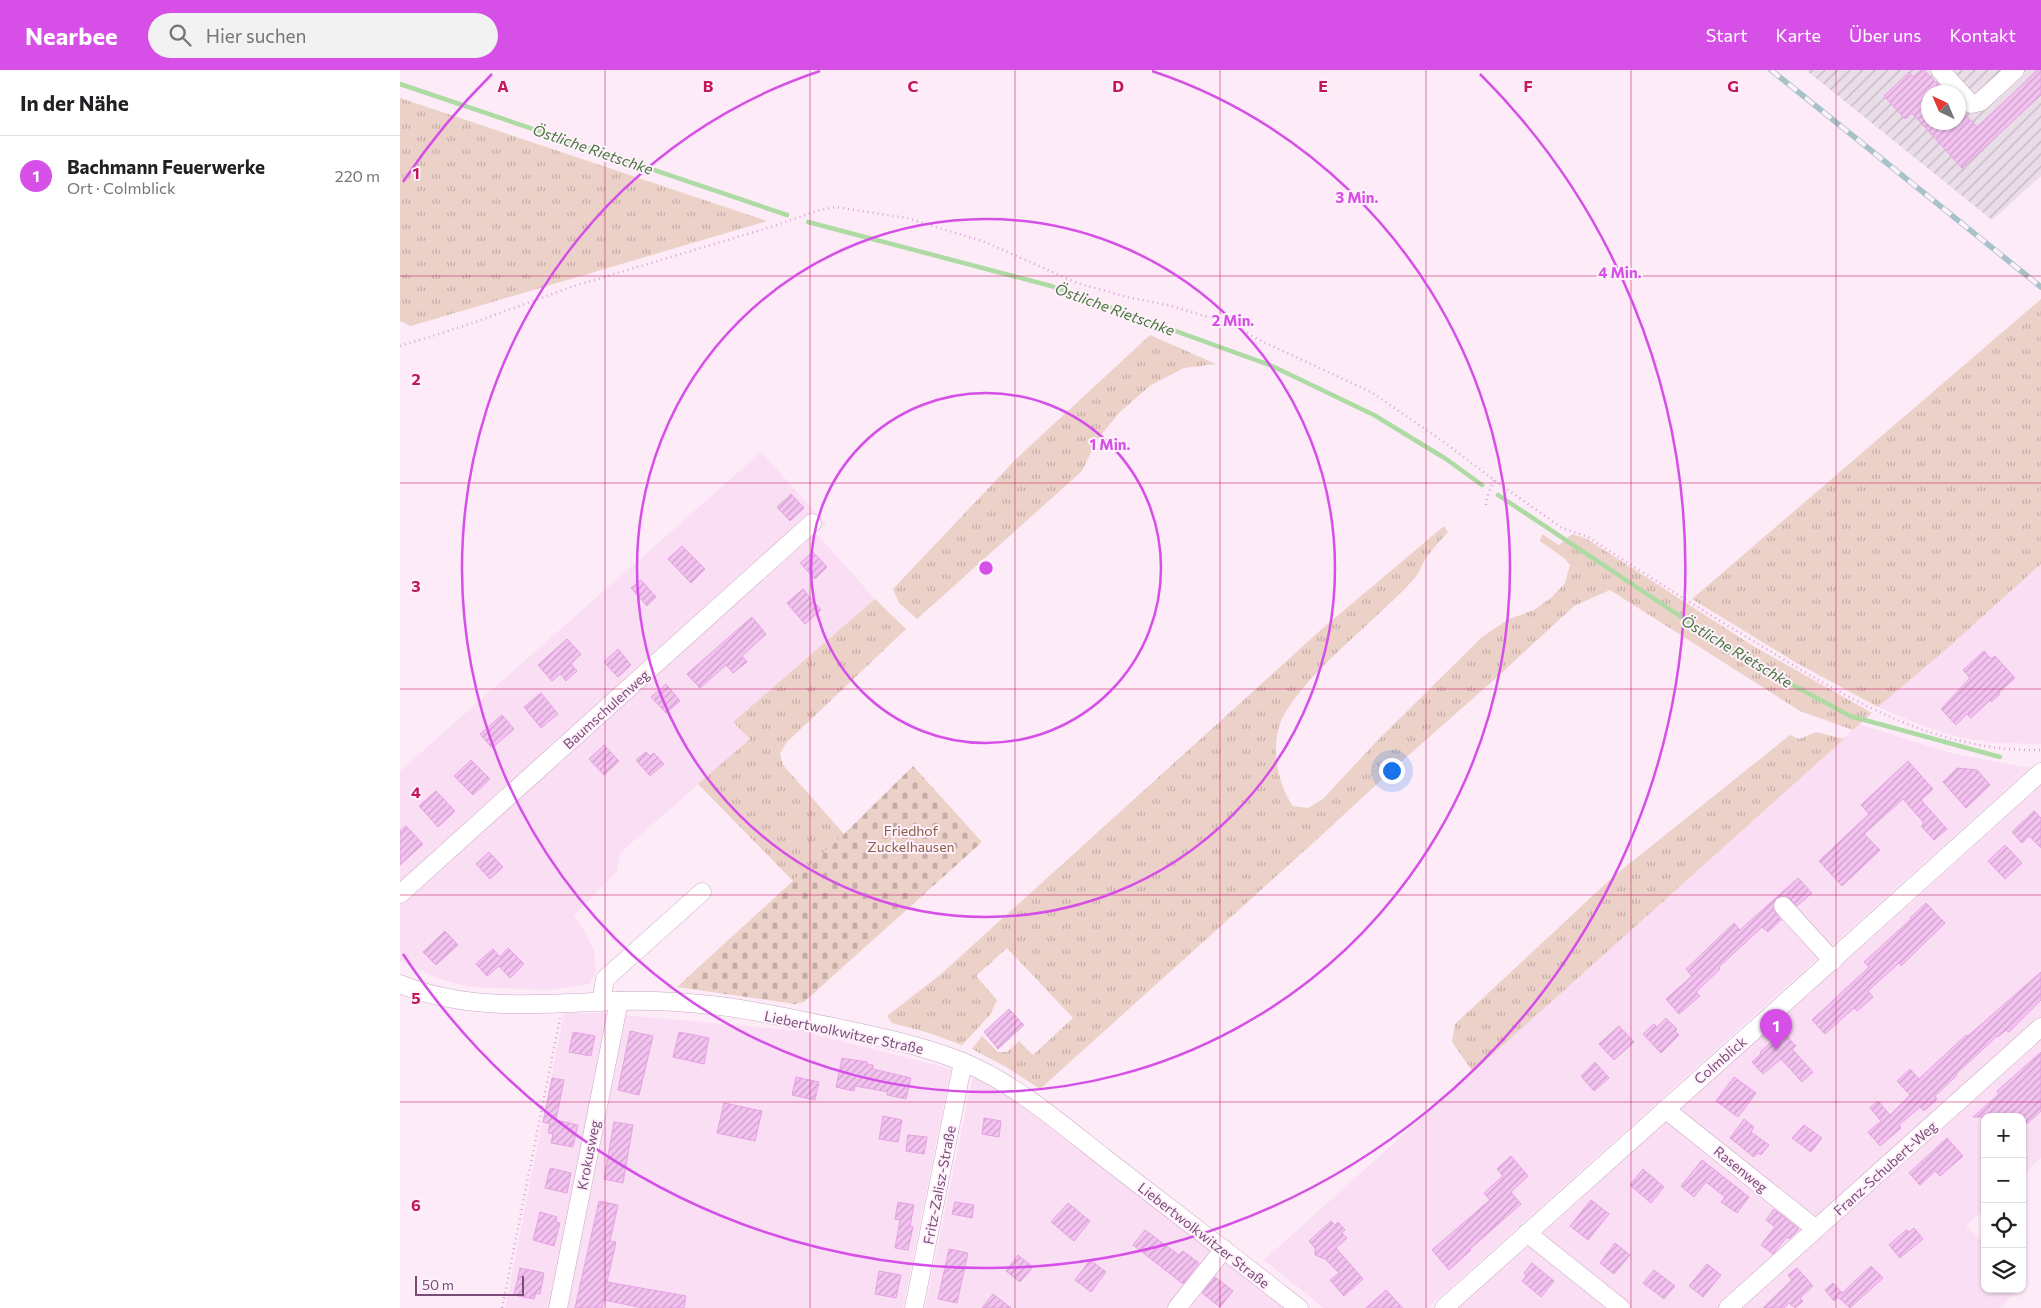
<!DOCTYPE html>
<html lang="de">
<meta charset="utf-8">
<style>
:root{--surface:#fff;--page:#f2f2f2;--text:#202124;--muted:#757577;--line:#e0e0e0;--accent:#d64fe7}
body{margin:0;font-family:Commissioner,sans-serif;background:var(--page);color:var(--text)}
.controls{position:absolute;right:15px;bottom:15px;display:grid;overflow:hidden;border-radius:10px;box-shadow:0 1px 4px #0004}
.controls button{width:45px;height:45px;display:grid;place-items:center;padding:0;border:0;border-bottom:1px solid var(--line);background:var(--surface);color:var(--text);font:25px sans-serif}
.compass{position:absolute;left:1521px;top:15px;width:45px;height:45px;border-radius:50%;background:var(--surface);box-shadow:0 1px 4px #0004;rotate:316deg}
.scale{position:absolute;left:15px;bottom:12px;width:109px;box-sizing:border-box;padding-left:5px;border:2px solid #794c78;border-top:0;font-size:14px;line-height:18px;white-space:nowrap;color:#794c78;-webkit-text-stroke:4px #fff1fb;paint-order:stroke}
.you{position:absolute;left:991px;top:700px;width:18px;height:18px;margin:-12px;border:4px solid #fff;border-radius:50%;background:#1a73e8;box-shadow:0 0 0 8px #1a73e833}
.badge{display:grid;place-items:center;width:32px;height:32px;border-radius:50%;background:var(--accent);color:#fff;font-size:16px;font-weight:700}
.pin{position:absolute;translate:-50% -41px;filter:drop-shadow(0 1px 2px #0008)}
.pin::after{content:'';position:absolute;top:26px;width:18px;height:15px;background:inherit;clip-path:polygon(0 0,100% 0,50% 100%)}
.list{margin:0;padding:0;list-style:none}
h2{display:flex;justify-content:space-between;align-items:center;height:65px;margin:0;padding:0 20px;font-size:21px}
h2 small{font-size:16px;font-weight:400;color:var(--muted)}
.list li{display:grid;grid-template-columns:32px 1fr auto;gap:15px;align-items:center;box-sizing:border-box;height:80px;padding:0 20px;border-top:1px solid var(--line)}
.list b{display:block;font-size:19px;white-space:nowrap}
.list p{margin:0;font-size:16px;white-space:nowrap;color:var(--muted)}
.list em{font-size:16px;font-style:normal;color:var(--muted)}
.icon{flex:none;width:28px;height:28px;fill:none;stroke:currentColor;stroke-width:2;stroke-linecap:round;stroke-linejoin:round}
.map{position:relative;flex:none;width:1641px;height:1238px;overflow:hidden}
header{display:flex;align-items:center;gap:30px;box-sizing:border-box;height:70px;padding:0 25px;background:var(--accent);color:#fff}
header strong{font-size:24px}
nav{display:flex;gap:28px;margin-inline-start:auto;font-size:18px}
.search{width:350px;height:45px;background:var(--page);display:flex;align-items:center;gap:12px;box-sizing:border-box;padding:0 18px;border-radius:28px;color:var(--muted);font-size:19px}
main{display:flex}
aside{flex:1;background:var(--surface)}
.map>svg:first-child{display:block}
</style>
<header>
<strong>Nearbee</strong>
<div class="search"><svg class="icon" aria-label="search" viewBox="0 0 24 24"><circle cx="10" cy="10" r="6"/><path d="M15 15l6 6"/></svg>Hier suchen</div>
<nav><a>Start</a><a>Karte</a><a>Über uns</a><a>Kontakt</a></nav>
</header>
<main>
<aside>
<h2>In der Nähe<small></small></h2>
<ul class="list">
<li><span class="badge">1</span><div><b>Bachmann Feuerwerke</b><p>Ort · Colmblick</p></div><em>220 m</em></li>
</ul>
</aside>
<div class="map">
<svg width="1641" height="1238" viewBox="0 0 1641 1238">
<defs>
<pattern id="industrial-furrows" width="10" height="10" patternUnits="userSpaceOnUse" patternTransform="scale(1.25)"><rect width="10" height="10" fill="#e9dde8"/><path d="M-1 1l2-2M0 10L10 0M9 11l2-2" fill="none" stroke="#c2b5c1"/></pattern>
<pattern id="grass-tufts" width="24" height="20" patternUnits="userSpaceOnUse" patternTransform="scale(1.25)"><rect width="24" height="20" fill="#ecd1c8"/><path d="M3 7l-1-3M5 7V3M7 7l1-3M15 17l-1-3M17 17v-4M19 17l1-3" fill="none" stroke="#c4aca7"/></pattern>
<pattern id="cemetery-stones" width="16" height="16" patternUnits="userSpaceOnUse" patternTransform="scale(1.25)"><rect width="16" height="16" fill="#ecd1c8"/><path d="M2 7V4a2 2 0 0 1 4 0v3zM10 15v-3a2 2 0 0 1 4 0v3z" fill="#c4aca7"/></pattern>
<pattern id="building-hatch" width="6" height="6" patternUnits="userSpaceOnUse" patternTransform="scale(1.25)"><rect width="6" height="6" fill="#f3c2f0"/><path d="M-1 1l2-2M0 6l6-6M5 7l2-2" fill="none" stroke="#caa0c7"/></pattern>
</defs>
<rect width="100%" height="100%" fill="#fdebf8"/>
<g fill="#fadff4">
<polygon points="361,382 426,454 416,463 475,529 333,652 350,669 220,783 217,801 174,846 184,860 194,880 196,902 190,914 147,920 70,917 42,910 0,891 0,701"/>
<polygon points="1641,494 1641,674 1594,673 1558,667 1523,656 1478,637 1542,583"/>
<polygon points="1459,654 1551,683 1630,698 1028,1238 924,1238 864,1190"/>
<polygon points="1641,714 1641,1088 1622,1105 1622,1047 1585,1047 1585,1139 1566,1156 1585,1174 1585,1219 1619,1219 1599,1238 1058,1238 1264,1051 1531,815"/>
<polygon points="164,943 203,943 401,961 551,999 503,1238 105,1238"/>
<polygon points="573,1005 596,1018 638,1045 719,1106 883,1238 525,1238"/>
</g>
<path fill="url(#industrial-furrows)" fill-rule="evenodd" d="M1406,0H1641V106L1592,150ZM1528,22H1558V52H1528Z"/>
<g fill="url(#grass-tufts)">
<polygon points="0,28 367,151 11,256 0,251"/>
<polygon points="1641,229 1641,494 1542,583 1478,637 1395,592 1292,529"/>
<polygon points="750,265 816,294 784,298 751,315 719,343 697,370 682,401 517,549 499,533 493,519 615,390"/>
<path d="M1044,456L1048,462C1041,470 1034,477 1028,485C1023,491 1021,499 1017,505C1010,514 1001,523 993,530C958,565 911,601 885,643C869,670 876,712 893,736L908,738L923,729L976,672L1082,567L1109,549L1134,540L1152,527L1165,513L1170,495L1164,488L1140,471L1142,464L1159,475L1172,464L1187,469L1353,576L1472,643L1453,660L1400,641L1210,520L1174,536L1095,609L1002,691L923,764L640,1019L606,997L572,979L582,966L598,982H607L619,971L633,985L673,948L607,878L576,906L597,930L590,945L562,975L529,963L492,953L487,946L540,905L923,558Z"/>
<polygon points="475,529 506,559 386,673 380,684 383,695 444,764 393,811 298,714 350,669 333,652"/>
<polygon points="1416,662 1444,669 1073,1002 1052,972 1055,954 1214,806 1390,665 1399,669"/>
</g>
<polygon fill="url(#cemetery-stones)" points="513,696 582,772 404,932 395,934 277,917 444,764"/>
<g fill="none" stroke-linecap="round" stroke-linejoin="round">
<g stroke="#aedaa4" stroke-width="4.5">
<polyline points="0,14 387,145"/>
<polyline points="408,152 651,216 872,296 974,345 1046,389 1082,415"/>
<polyline points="1098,425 1343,588 1450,646 1600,687"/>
</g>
</g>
<g fill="url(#building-hatch)" stroke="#e6a2e3">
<polygon points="1521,0 1524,0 1545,22 1528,22 1528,52 1558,52 1558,37 1577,57 1638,0 1641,0 1641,25 1562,98 1512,43 1505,49 1484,26 1509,2 1513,7"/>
<polygon points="391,424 404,438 390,451 377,437"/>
<polygon points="282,476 305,499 291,513 268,489"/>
<polygon points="413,482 427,497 415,509 400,493"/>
<polygon points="241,510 256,527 247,536 231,518"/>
<polygon points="403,519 421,540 405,554 387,533"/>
<polygon points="352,547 366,564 342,586 347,592 333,603 326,595 300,618 287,604"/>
<polygon points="167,569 181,584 171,594 177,601 166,611 160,604 152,611 138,595"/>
<polygon points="218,579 231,595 218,607 204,592"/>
<polygon points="1584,581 1591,589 1595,586 1615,608 1599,622 1600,624 1591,632 1590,630 1571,648 1567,644 1556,655 1541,639 1570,608 1563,600"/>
<polygon points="266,614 280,631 266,643 251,627"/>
<polygon points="141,623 158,644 141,658 124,637"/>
<polygon points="102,645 114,659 92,678 80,664"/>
<polygon points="204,675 219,691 204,705 189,689"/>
<polygon points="246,682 250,686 254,683 264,694 250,706 236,690"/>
<polygon points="71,690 90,709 73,725 54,706"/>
<polygon points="1508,691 1533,719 1521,730 1547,759 1534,770 1521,756 1524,753 1503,729 1464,764 1480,780 1442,816 1419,791 1469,744 1461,735"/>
<polygon points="1557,698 1577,700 1590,715 1566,738 1543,712"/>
<polygon points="36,721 55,741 38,757 19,736"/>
<polygon points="1634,741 1641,748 1641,778 1629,766 1622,773 1612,762"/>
<polygon points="6,756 23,774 0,795 0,761"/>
<polygon points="1605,775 1622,793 1605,809 1588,791"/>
<polygon points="89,782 103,797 90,809 76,794"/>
<polygon points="1398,808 1412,823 1397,836 1387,826 1381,826 1376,829 1373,839 1381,850 1368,862 1362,857 1319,897 1320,899 1296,922 1300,926 1279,944 1266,929 1292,906 1286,899 1334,853 1340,860"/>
<polygon points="1526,833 1545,853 1501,896 1499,893 1468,921 1473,927 1457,941 1454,938 1425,964 1412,950 1469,897 1464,892 1511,849 1510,848"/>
<polygon points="45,861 58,875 36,895 23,882"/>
<polygon points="108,878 124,894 110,908 99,896 87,906 76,894 93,879 100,887"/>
<polygon points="1641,902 1641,930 1609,962 1606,960 1598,967 1597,966 1556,1004 1557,1005 1535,1026 1537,1029 1524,1041 1520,1037 1499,1055 1501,1058 1480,1076 1468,1062 1481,1051 1470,1038 1478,1031 1490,1045 1510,1025 1497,1011 1510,999 1519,1009 1566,965 1568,966"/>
<polygon points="609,939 624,955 598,979 584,962"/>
<polygon points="1266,948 1277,959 1275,961 1279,965 1261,983 1243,964 1254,954 1257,957"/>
<polygon points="1219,956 1234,972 1214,990 1199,974"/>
<polygon points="230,961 253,966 239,1025 218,1020"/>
<polygon points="173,962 195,966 191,986 169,982"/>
<polygon points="279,962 309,968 304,994 273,987"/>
<polygon points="1383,962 1396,976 1392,979 1413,1002 1402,1012 1381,989 1363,1004 1352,992 1361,984 1360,982"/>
<polygon points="1641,982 1641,1041 1622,1058 1622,1047 1573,1047 1599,1024 1597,1021"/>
<polygon points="442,988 467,992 467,994 473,995 473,999 511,1008 506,1029 487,1025 488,1022 455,1016 454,1021 436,1017"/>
<polygon points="1195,992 1209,1008 1194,1021 1181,1006"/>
<polygon points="396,1007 419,1012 415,1030 392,1025"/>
<polygon points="1334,1007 1356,1023 1338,1047 1316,1031"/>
<polygon points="152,1008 164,1010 156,1050 178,1055 173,1077 151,1073 153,1064 148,1063 150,1054 143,1052"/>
<polygon points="324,1033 362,1041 355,1071 317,1063"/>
<polygon points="483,1046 502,1050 498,1072 479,1069"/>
<polygon points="584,1048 601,1051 599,1067 582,1064"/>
<polygon points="1344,1049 1354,1057 1351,1062 1369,1075 1361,1085 1358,1083 1354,1087 1330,1068"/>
<polygon points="214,1052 233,1055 223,1113 204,1109"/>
<polygon points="1404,1055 1422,1068 1411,1082 1392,1068"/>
<polygon points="508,1065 527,1067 524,1084 506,1081"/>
<polygon points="1547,1068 1563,1086 1540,1106 1535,1101 1520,1115 1509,1103"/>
<polygon points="1111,1086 1128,1106 1111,1122 1121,1134 1070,1179 1071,1180 1049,1200 1032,1180 1090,1130 1084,1123 1103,1106 1097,1099"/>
<polygon points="1302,1090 1349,1127 1337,1143 1321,1132 1325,1127 1306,1112 1294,1127 1281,1116"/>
<polygon points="150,1098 171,1103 167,1123 145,1118"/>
<polygon points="1243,1099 1264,1117 1251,1133 1230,1115"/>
<polygon points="1191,1130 1209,1144 1188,1170 1170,1156"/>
<polygon points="199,1131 218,1135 210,1171 216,1172 207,1212 286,1226 284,1238 243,1238 204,1230 202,1238 175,1238"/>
<polygon points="498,1132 514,1135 510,1156 513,1157 508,1180 495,1178 500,1150 495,1149"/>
<polygon points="555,1132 574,1135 572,1148 552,1144"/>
<polygon points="668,1133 690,1151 674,1171 651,1152"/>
<polygon points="1374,1139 1399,1159 1389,1169 1387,1167 1373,1184 1361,1175 1375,1157 1366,1150"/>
<polygon points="140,1142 157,1147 156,1152 160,1153 154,1176 133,1170"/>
<polygon points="931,1151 935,1155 938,1152 945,1160 942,1163 947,1168 936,1178 963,1209 944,1226 930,1210 939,1203 925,1189 915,1185 915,1178 909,1171"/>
<polygon points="1514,1158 1523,1169 1500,1188 1489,1175 1506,1160 1509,1162"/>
<polygon points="745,1160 779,1185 783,1181 799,1193 783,1214 733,1175"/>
<polygon points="1215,1173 1230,1185 1214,1204 1200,1193"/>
<polygon points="549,1179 568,1183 557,1233 538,1229"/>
<polygon points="618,1185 633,1197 620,1212 606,1201"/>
<polygon points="690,1190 706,1202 691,1222 675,1210"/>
<polygon points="1132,1193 1154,1211 1141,1227 1122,1211 1126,1206 1124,1203"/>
<polygon points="1307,1194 1321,1205 1303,1227 1289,1216"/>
<polygon points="1471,1196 1483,1208 1450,1238 1438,1227 1434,1231 1425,1220 1433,1213 1442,1223"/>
<polygon points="120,1198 144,1203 140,1224 136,1223 134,1229 114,1225"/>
<polygon points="1397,1198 1413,1216 1400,1228 1403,1231 1395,1238 1389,1233 1384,1238 1363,1238 1392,1210 1388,1205"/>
<polygon points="1254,1200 1275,1216 1264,1229 1243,1213"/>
<polygon points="479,1201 501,1205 496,1228 475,1224"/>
<polygon points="815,1207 833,1221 820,1237 802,1223"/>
<polygon points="986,1220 1003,1238 966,1238"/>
<polygon points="593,1224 611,1238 582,1238"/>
</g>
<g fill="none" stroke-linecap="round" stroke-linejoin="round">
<defs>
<g id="minor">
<polyline points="1540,0 1571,34 1580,32 1615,0"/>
<polyline points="0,824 412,453"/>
<polyline points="1383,836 1433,891"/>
<path d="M0,914C70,942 143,934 216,931C250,930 286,932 320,936C361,941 402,951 443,959C483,968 524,976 563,992C616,1014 661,1054 706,1089C771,1139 835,1188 899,1238"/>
<polyline points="201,932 205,909 302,822"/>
<polyline points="1265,1039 1416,1159"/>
<polyline points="1127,1163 1221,1238"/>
<polyline points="158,1238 219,931"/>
<polyline points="514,1238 563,992"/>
<polyline points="777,1238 824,1179"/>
<path d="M1044,1238C1243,1059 1443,882 1641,702"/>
<polyline points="1328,1238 1641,957"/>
</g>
</defs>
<use href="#minor" stroke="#c9a7c6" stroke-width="19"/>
<g stroke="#d9a4d6" stroke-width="2.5" stroke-dasharray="1 4" stroke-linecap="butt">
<path d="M0,276L70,254L171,217L377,155L416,141L436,137L507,148L585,172L677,213L727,227L772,236L834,255L857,269L971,322L1044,372L1094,410L1162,458L1188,467C1243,503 1298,538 1355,572C1444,626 1532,682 1641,680"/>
<polyline points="1086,435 1088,424 1094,410"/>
<polyline points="102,1238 160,948"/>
</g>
<use href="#minor" stroke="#fff" stroke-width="18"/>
<defs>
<polyline id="rail" points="1371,0 1641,217"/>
</defs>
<use href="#rail" stroke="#a7c2c9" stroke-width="5.5"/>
<use href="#rail" stroke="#fff1fb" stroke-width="4" stroke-dasharray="11" stroke-linecap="butt"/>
</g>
<path fill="none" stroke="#c2185b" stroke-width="1" stroke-opacity="0.55" d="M205,0V1238M410,0V1238M615,0V1238M820,0V1238M1026,0V1238M1231,0V1238M1436,0V1238M0,206H1641M0,413H1641M0,619H1641M0,825H1641M0,1032H1641"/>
<g fill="none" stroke="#d64fe7" stroke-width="2.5">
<circle cx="586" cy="498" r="175"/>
<circle cx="586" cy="498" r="349"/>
<path d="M752 1A524 524 0 1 1 420 1"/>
<path d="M3 112A699 699 0 0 1 92 4M1080 4A699 699 0 1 1 3 884"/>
</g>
<g text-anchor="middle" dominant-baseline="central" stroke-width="4" stroke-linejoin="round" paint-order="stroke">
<g font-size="14" fill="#794c78" stroke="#fff1fb">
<text transform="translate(206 639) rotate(-42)">Baumschulenweg</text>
<text transform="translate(444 962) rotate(12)">Liebertwolkwitzer Straße</text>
<text transform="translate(1320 990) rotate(-41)">Colmblick</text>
<text transform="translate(188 1085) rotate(-79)">Krokusweg</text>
<text transform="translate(1485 1098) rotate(-42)">Franz-Schubert-Weg</text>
<text transform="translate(1341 1099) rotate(39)">Rasenweg</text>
<text transform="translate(539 1115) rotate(-79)">Fritz-Zalisz-Straße</text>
<text transform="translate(804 1165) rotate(38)">Liebertwolkwitzer Straße</text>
</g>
<g font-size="14" fill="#8b6149" stroke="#fff1fb">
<text x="511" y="760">Friedhof<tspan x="511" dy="16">Zuckelhausen</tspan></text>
</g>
<g font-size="15" font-style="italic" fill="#46763c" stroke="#fff1fb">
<text transform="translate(193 79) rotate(19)">Östliche Rietschke</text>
<text transform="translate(715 239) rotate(20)">Östliche Rietschke</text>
<text transform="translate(1337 581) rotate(31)">Östliche Rietschke</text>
</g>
</g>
<g font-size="16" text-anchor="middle" font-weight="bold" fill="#c2185b" stroke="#fff1fb" stroke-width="4" stroke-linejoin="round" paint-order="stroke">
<text x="103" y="22">A</text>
<text x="308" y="22">B</text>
<text x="513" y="22">C</text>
<text x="718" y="22">D</text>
<text x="923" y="22">E</text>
<text x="1128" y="22">F</text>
<text x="1333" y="22">G</text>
<text x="16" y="109">1</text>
<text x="16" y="315">2</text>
<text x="16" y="522">3</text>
<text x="16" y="728">4</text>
<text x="16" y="934">5</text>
<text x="16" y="1141">6</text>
</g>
<circle cx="586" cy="498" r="8" fill="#d64fe7" stroke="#fff1fb" stroke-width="2.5"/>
<g font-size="15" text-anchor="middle" font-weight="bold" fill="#d64fe7" stroke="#fff1fb" stroke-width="4" stroke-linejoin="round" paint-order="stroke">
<text x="957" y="133">3 Min.</text>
<text x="1220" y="208">4 Min.</text>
<text x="833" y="256">2 Min.</text>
<text x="710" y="380">1 Min.</text>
</g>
</svg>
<div class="controls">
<button>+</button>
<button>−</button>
<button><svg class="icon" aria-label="locate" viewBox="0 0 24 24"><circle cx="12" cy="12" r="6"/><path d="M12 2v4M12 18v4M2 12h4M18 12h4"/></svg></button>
<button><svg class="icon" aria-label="layers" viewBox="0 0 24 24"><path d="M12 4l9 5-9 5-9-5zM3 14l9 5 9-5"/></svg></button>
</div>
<svg class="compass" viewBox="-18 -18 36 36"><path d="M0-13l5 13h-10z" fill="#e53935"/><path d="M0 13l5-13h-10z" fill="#757577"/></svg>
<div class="scale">50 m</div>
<div class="you"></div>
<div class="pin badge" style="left:1376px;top:980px">1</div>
</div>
</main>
